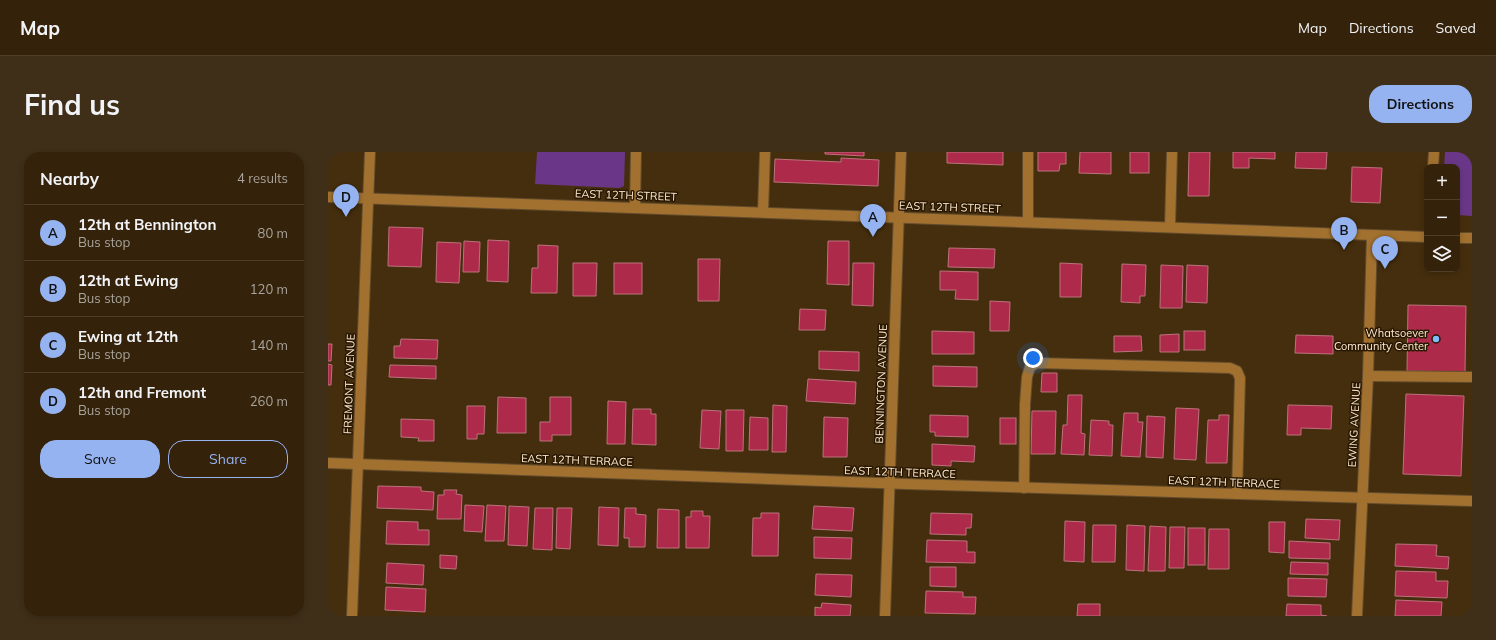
<!DOCTYPE html>
<meta charset="utf-8">
<style>
:root{--surface:#34220a;--page:#3f2f18;--text:#f1f3f6;--muted:#a9a49c;--line:#4e3f2b;--accent:#95b2f1}
body{margin:0;font-family:Mulish,sans-serif;background:var(--page);color:var(--text)}
.controls{position:absolute;right:12px;top:12px;display:grid;overflow:hidden;border-radius:8px;box-shadow:0 2px 6px #0003}
.controls button{width:36px;height:36px;display:grid;place-items:center;padding:0;border:0;border-bottom:1px solid var(--line);background:var(--surface);color:var(--text);font:20px sans-serif}
.you{position:absolute;left:705px;top:206px;width:14px;height:14px;margin:-10px;border:3px solid #fff;border-radius:50%;background:#1a73e8;box-shadow:0 0 0 6px #1a73e833}
.badge{display:grid;place-items:center;width:26px;height:26px;border-radius:50%;background:var(--accent);color:#111;font-size:13px;font-weight:700}
.pin{position:absolute;translate:-50% -33px;filter:drop-shadow(0 1px 2px #0008)}
.pin::after{content:'';position:absolute;top:21px;width:14px;height:12px;background:inherit;clip-path:polygon(0 0,100% 0,50% 100%)}
.list{margin:0;padding:0;list-style:none}
h2{display:flex;justify-content:space-between;align-items:center;height:52px;margin:0;padding:0 16px;font-size:17px}
h2 small{font-size:13px;font-weight:400;color:var(--muted)}
.list li{display:grid;grid-template-columns:26px 1fr auto;gap:12px;align-items:center;box-sizing:border-box;height:56px;padding:0 16px;border-top:1px solid var(--line)}
.list b{display:block;font-size:15px;white-space:nowrap}
.list p{margin:0;font-size:13px;white-space:nowrap;color:var(--muted)}
.list em{font-size:13px;font-style:normal;color:var(--muted)}
.actions{display:flex;gap:8px;padding:12px 16px}
.actions a{flex:1;padding:9px 0;border:1px solid var(--accent);border-radius:16px;text-align:center;font-size:14px;color:var(--accent)}
.actions .main{background:var(--accent);color:#111}
.icon{flex:none;width:22px;height:22px;fill:none;stroke:currentColor;stroke-width:2;stroke-linecap:round;stroke-linejoin:round}
.map{position:relative;flex:none;width:1144px;height:464px;overflow:hidden;border-radius:16px}
header{display:flex;align-items:center;gap:24px;box-sizing:border-box;height:56px;padding:0 20px;background:var(--surface);border-bottom:1px solid var(--line)}
header strong{font-size:19px}
nav{display:flex;gap:22px;margin-inline-start:auto;font-size:14px}
.intro{display:flex;align-items:center;justify-content:space-between;box-sizing:border-box;height:96px;padding:0 24px}
h1{margin:0;font-size:28px}
.button{padding:10px 18px;border-radius:16px;background:var(--accent);color:#111;font-size:14px;font-weight:700}
main{display:flex;gap:24px;padding:0 24px}
aside{flex:1;background:var(--surface);border-radius:16px;box-shadow:0 2px 6px #0003}
.map>svg:first-child{display:block}
</style>
<header>
<strong>Map</strong>
<nav><a>Map</a><a>Directions</a><a>Saved</a></nav>
</header>
<div class="intro"><h1>Find us</h1><a class="button">Directions</a></div>
<main>
<aside>
<h2>Nearby<small>4 results</small></h2>
<ul class="list">
<li><span class="badge">A</span><div><b>12th at Bennington</b><p>Bus stop</p></div><em>80 m</em></li>
<li><span class="badge">B</span><div><b>12th at Ewing</b><p>Bus stop</p></div><em>120 m</em></li>
<li><span class="badge">C</span><div><b>Ewing at 12th</b><p>Bus stop</p></div><em>140 m</em></li>
<li><span class="badge">D</span><div><b>12th and Fremont</b><p>Bus stop</p></div><em>260 m</em></li>
</ul>
<div class="actions"><a class="main">Save</a><a>Share</a></div>
</aside>
<div class="map">
<svg width="1144" height="464" viewBox="0 0 1144 464">
<rect width="100%" height="100%" fill="#452e0d"/>
<g fill="#6a3788">
<polygon points="209,0 297,0 296,34 291,36 207,32"/>
<polygon points="1117,0 1144,0 1144,64 1129,63 1129,15 1116,15"/>
</g>
<g fill="#ad2a4b" stroke="#bd727c">
<polygon points="497,0 536,0 536,4 497,2"/>
<polygon points="619,0 675,0 675,13 619,11"/>
<polygon points="710,0 738,0 738,12 732,12 731,19 710,19"/>
<polygon points="752,0 783,0 783,22 751,21"/>
<rect x="802" y="0" width="19" height="21"/>
<polygon points="861,0 882,0 881,44 860,44"/>
<polygon points="905,0 947,0 947,7 921,6 921,16 905,16"/>
<polygon points="968,0 999,0 998,17 967,16"/>
<polygon points="513,6 551,8 550,34 446,30 447,7 513,10"/>
<polygon points="1024,15 1054,16 1052,51 1023,50"/>
<polygon points="61,75 95,76 93,115 60,114"/>
<polygon points="160,88 181,89 180,130 159,129"/>
<polygon points="136,89 152,90 151,120 135,120"/>
<polygon points="500,89 521,89 521,133 499,132"/>
<polygon points="109,90 133,91 131,131 108,130"/>
<polygon points="210,93 230,94 229,141 203,141 204,116 210,116"/>
<polygon points="621,96 667,97 666,116 620,115"/>
<polygon points="370,107 392,107 391,149 370,149"/>
<polygon points="245,111 269,111 268,144 245,144"/>
<rect x="286" y="111" width="28" height="31"/>
<polygon points="525,111 546,111 545,154 524,153"/>
<polygon points="732,111 754,112 753,145 732,145"/>
<polygon points="794,112 818,113 817,144 812,144 812,151 793,150"/>
<polygon points="833,113 855,114 854,156 832,156"/>
<polygon points="859,113 880,114 879,151 858,150"/>
<polygon points="612,119 650,120 650,148 627,147 628,138 612,138"/>
<polygon points="662,149 682,150 681,179 662,179"/>
<polygon points="1080,153 1138,154 1137,220 1079,219"/>
<polygon points="472,157 498,158 497,178 471,178"/>
<polygon points="604,179 646,180 646,202 604,202"/>
<rect x="856" y="179" width="21" height="19"/>
<polygon points="851,182 851,200 832,200 832,183"/>
<polygon points="968,183 1005,184 1005,202 967,201"/>
<polygon points="786,184 813,184 814,199 786,200"/>
<polygon points="73,187 110,188 109,207 66,206 66,194 72,194"/>
<polygon points="0,192 4,192 3,209 0,209"/>
<polygon points="491,199 531,200 531,219 491,217"/>
<polygon points="0,212 4,213 3,233 0,233"/>
<polygon points="62,213 108,214 108,227 61,225"/>
<polygon points="605,214 649,215 649,235 605,234"/>
<polygon points="714,221 729,221 729,240 713,240"/>
<polygon points="480,227 528,230 527,252 478,249"/>
<polygon points="1078,242 1136,244 1133,324 1075,322"/>
<polygon points="740,243 754,243 753,281 757,282 756,303 733,302 735,273 739,273"/>
<polygon points="170,245 198,246 198,281 169,281"/>
<polygon points="222,245 243,245 243,283 224,283 224,289 212,289 212,270 222,270"/>
<polygon points="280,249 298,250 297,292 279,292"/>
<polygon points="445,253 459,254 458,300 444,300"/>
<polygon points="960,253 1004,254 1003,277 973,276 973,283 959,283"/>
<polygon points="139,254 157,254 156,282 149,282 149,287 139,287"/>
<polygon points="848,256 871,257 868,308 846,307"/>
<polygon points="305,257 323,257 323,262 328,262 328,293 304,292"/>
<polygon points="374,258 393,259 391,297 372,296"/>
<polygon points="398,258 416,258 415,299 398,299"/>
<polygon points="704,259 728,259 727,302 703,302"/>
<polygon points="796,261 810,261 810,270 815,270 812,305 793,304"/>
<polygon points="602,263 640,264 640,285 607,284 607,280 602,280"/>
<polygon points="891,263 901,263 899,311 878,311 880,268 891,268"/>
<polygon points="819,264 837,265 835,306 818,305"/>
<polygon points="422,265 440,266 440,298 421,298"/>
<polygon points="496,265 520,266 519,305 495,305"/>
<rect x="672" y="266" width="16" height="26"/>
<polygon points="73,267 106,268 106,289 90,289 91,286 73,285"/>
<polygon points="763,268 781,269 781,273 785,273 784,304 761,303"/>
<polygon points="604,292 647,294 646,310 623,309 623,314 604,313"/>
<polygon points="50,334 93,335 93,339 106,340 105,358 49,356"/>
<polygon points="116,338 129,338 128,342 134,343 133,367 109,367 110,343 116,343"/>
<polygon points="137,353 156,354 154,380 136,379"/>
<polygon points="159,353 178,354 176,389 157,389"/>
<polygon points="181,354 201,355 199,394 180,393"/>
<polygon points="486,354 526,356 524,379 484,377"/>
<polygon points="271,355 291,356 290,394 270,393"/>
<polygon points="207,356 225,356 224,398 205,397"/>
<polygon points="229,356 244,356 242,397 228,396"/>
<polygon points="297,356 308,356 308,362 318,363 317,395 301,395 301,386 296,386"/>
<polygon points="330,357 351,358 351,396 329,396"/>
<polygon points="363,359 375,359 375,364 382,364 381,396 358,396 358,365 363,365"/>
<polygon points="433,361 451,361 450,404 424,404 425,366 433,366"/>
<polygon points="603,361 644,362 643,376 638,376 638,383 602,382"/>
<polygon points="978,367 1012,368 1011,388 977,386"/>
<polygon points="59,369 90,370 90,378 101,378 101,393 58,392"/>
<polygon points="737,369 757,370 756,410 736,409"/>
<polygon points="941,370 957,370 956,401 941,400"/>
<polygon points="765,373 788,373 787,410 764,410"/>
<polygon points="799,373 817,374 816,419 798,418"/>
<polygon points="822,374 838,375 837,419 820,419"/>
<polygon points="842,375 857,375 856,416 841,416"/>
<rect x="860" y="376" width="17" height="37"/>
<polygon points="881,377 901,377 901,417 880,417"/>
<polygon points="486,385 524,386 523,407 486,406"/>
<polygon points="599,388 639,389 639,400 647,400 647,411 598,410"/>
<polygon points="961,389 1002,391 1002,407 961,406"/>
<polygon points="1068,392 1109,393 1108,404 1121,405 1120,417 1067,414"/>
<polygon points="112,403 129,404 128,417 112,416"/>
<polygon points="963,410 1000,411 1000,423 962,422"/>
<polygon points="59,411 96,413 95,433 58,431"/>
<polygon points="602,415 628,415 628,435 602,434"/>
<polygon points="1068,419 1108,420 1108,429 1120,429 1119,446 1067,444"/>
<polygon points="488,422 524,423 523,445 487,443"/>
<polygon points="960,426 999,427 998,445 960,444"/>
<polygon points="58,435 98,437 97,460 57,458"/>
<polygon points="598,439 635,440 635,445 648,445 647,462 597,461"/>
<polygon points="1068,448 1114,450 1113,464 1067,464"/>
<polygon points="494,451 523,453 522,464 487,464 487,455 493,456"/>
<polygon points="750,452 772,452 772,464 749,464"/>
<polygon points="959,452 993,453 993,463 999,464 958,464"/>
</g>
<g fill="none" stroke-linecap="round" stroke-linejoin="round">
<defs>
<g id="minor">
<polyline points="1105,15 1106,0"/>
<polyline points="0,45 1099,85"/>
<polyline points="307,56 308,0"/>
<polyline points="435,60 437,0"/>
<polyline points="700,70 700,0"/>
<polyline points="842,75 844,0"/>
<polyline points="1129,86 1144,86"/>
<polyline points="1040,224 1144,225"/>
<polyline points="0,311 578,332 1144,349"/>
<polyline points="696,336 697,252 699,225 702,215 709,211 902,216 909,219 912,226 909,342"/>
<polyline points="24,464 42,0"/>
<polyline points="557,464 573,0"/>
<polyline points="1029,464 1040,224 1044,83"/>
</g>
</defs>
<use href="#minor" stroke="#634c2d" stroke-width="12"/>
<use href="#minor" stroke="#a2712f" stroke-width="10"/>
</g>
<circle fill="#83bcfb" stroke="#291700" stroke-width="1.5" cx="1108" cy="187" r="4"/>
<g text-anchor="middle" dominant-baseline="central" stroke-width="3" stroke-linejoin="round" paint-order="stroke">
<g font-size="11" fill="#ffebd3" stroke="#291700">
<text transform="translate(298 43) rotate(2)">EAST 12TH STREET</text>
<text transform="translate(622 55) rotate(2)">EAST 12TH STREET</text>
<text transform="translate(21 232) rotate(-88)">FREMONT AVENUE</text>
<text transform="translate(553 232) rotate(-88)">BENNINGTON AVENUE</text>
<text transform="translate(1026 273) rotate(-87)">EWING AVENUE</text>
<text transform="translate(249 308) rotate(2)">EAST 12TH TERRACE</text>
<text transform="translate(572 320) rotate(2)">EAST 12TH TERRACE</text>
<text transform="translate(896 330) rotate(2)">EAST 12TH TERRACE</text>
</g>
<g font-size="11" fill="#ffebd3" stroke="#291700" text-anchor="end">
<text x="1100" y="181">Whatsoever<tspan x="1100" dy="13">Community Center</tspan></text>
</g>
</g>
</svg>
<div class="controls">
<button>+</button>
<button>−</button>
<button><svg class="icon" aria-label="layers" viewBox="0 0 24 24"><path d="M12 4l9 5-9 5-9-5zM3 14l9 5 9-5"/></svg></button>
</div>
<div class="you"></div>
<div class="pin badge" style="left:545px;top:85px">A</div>
<div class="pin badge" style="left:1016px;top:98px">B</div>
<div class="pin badge" style="left:1057px;top:117px">C</div>
<div class="pin badge" style="left:18px;top:65px">D</div>
</div>
</main>
